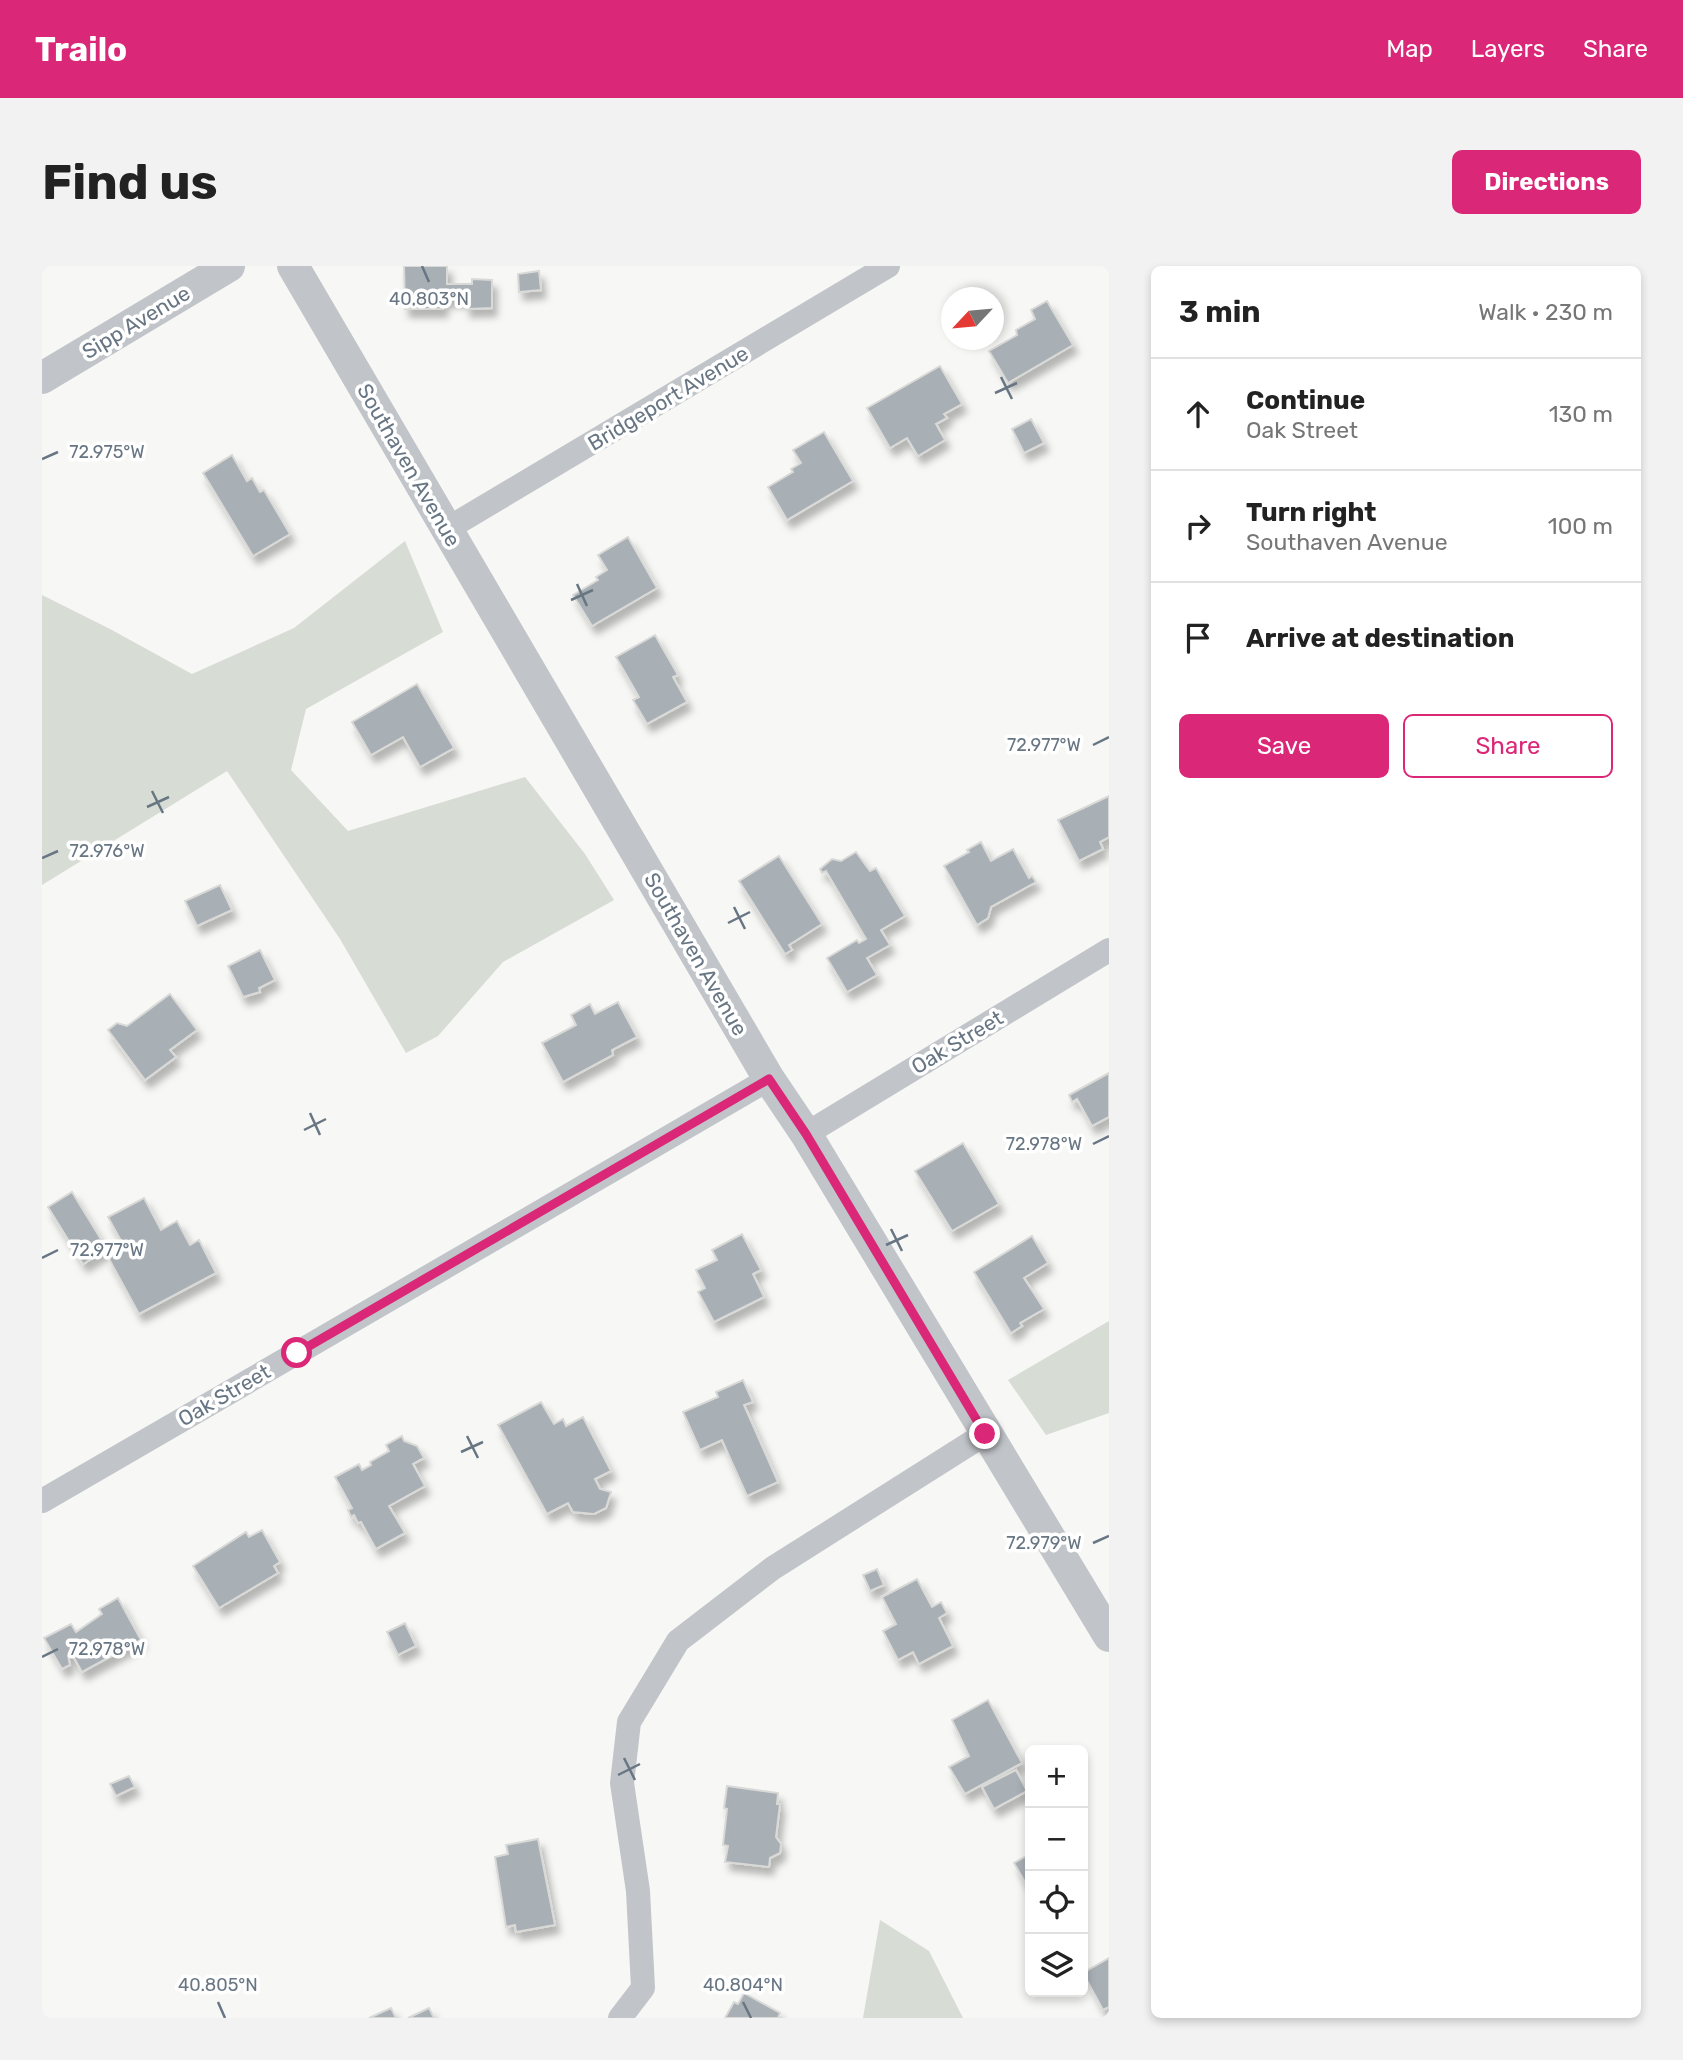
<!DOCTYPE html>
<meta charset="utf-8">
<style>
:root{--surface:#fff;--page:#f2f2f2;--text:#222;--muted:#767676;--line:#e0e0e0;--accent:#db2777}
body{margin:0;font-family:Rubik,sans-serif;background:var(--page);color:var(--text)}
.controls{position:absolute;right:21px;bottom:21px;display:grid;overflow:hidden;border-radius:10px;box-shadow:0 4px 10px #0003}
.controls button{width:63px;height:63px;display:grid;place-items:center;padding:0;border:0;border-bottom:2px solid var(--line);background:var(--surface);color:var(--text);font:35px sans-serif}
.compass{position:absolute;left:899px;top:21px;width:63px;height:63px;border-radius:50%;background:var(--surface);box-shadow:0 4px 10px #0003;rotate:244deg}
.stop{position:absolute;width:21px;height:21px;margin:-16px;border:5px solid #db2777;border-radius:50%;background:#fff}
.stop.end{background:#db2777;border-color:#fff;box-shadow:0 2px 7px #0008}
.list{margin:0;padding:0;list-style:none}
h2{display:flex;justify-content:space-between;align-items:center;height:91px;margin:0;padding:0 28px;font-size:30px}
h2 small{font-size:23px;font-weight:400;color:var(--muted)}
.list li{display:grid;grid-template-columns:46px 1fr auto;gap:21px;align-items:center;box-sizing:border-box;height:112px;padding:0 28px;border-top:2px solid var(--line)}
.list b{display:block;font-size:26px;white-space:nowrap}
.list p{margin:0;font-size:23px;white-space:nowrap;color:var(--muted)}
.list em{font-size:23px;font-style:normal;color:var(--muted)}
.actions{display:flex;gap:14px;padding:21px 28px}
.actions a{flex:1;padding:16px 0;border:2px solid var(--accent);border-radius:10px;text-align:center;font-size:24px;color:var(--accent)}
.actions .main{background:var(--accent);color:#fff}
.icon{flex:none;width:38px;height:38px;fill:none;stroke:currentColor;stroke-width:2;stroke-linecap:round;stroke-linejoin:round}
.map{position:relative;flex:none;width:1067px;height:1752px;overflow:hidden;border-radius:10px}
header{display:flex;align-items:center;gap:42px;box-sizing:border-box;height:98px;padding:0 35px;background:var(--accent);color:#fff}
header strong{font-size:33px}
nav{display:flex;gap:38px;margin-inline-start:auto;font-size:24px}
.intro{display:flex;align-items:center;justify-content:space-between;box-sizing:border-box;height:168px;padding:0 42px}
h1{margin:0;font-size:49px}
.button{padding:18px 32px;border-radius:10px;background:var(--accent);color:#fff;font-size:24px;font-weight:700}
main{display:flex;gap:42px;padding:0 42px}
aside{flex:1;background:var(--surface);border-radius:10px;box-shadow:0 4px 10px #0003}
.map>svg:first-child{display:block}
</style>
<header>
<strong>Trailo</strong>
<nav><a>Map</a><a>Layers</a><a>Share</a></nav>
</header>
<div class="intro"><h1>Find us</h1><a class="button">Directions</a></div>
<main>
<div class="map">
<svg width="1067" height="1752" viewBox="0 0 1067 1752">
<defs>
<filter id="shadow"><feDropShadow dx="4.5" dy="8" stdDeviation="3.5" flood-color="#0004"/></filter>
</defs>
<rect width="100%" height="100%" fill="#f7f7f5"/>
<g fill="#d7dcd4">
<polygon points="363,275 401,366 264,443 249,504 306,565 483,511 543,588 572,634 461,696 396,770 364,787 298,673 185,505 0,619 0,329 68,363 150,408 252,362"/>
<polygon points="1067,1055 1067,1147 1004,1169 966,1114"/>
<polygon points="838,1654 887,1685 921,1752 821,1752"/>
</g>
<g fill="#a8afb5" stroke="#d9d9d7" stroke-width="2" filter="url(#shadow)">
<polygon points="362,0 405,0 405,18 430,18 430,13 450,14 450,42 424,43 424,33 401,33 401,43 363,43"/>
<polygon points="497,5 499,24 477,26 476,8"/>
<polygon points="1005,35 1031,79 966,117 947,85 975,69 974,64 993,53 989,44"/>
<polygon points="898,100 920,138 902,148 905,152 894,158 903,174 876,190 865,172 848,182 825,142"/>
<polygon points="989,153 1002,177 982,187 970,163"/>
<polygon points="782,166 811,215 745,254 726,221 751,206 749,203 759,197 751,184"/>
<polygon points="190,189 205,215 210,212 218,226 222,224 248,268 211,290 161,207"/>
<polygon points="586,271 615,322 550,360 531,329 556,314 554,311 565,304 556,289"/>
<polygon points="613,369 636,409 631,411 645,436 605,458 591,434 597,431 574,391"/>
<polygon points="375,418 412,482 378,501 361,471 329,489 310,456"/>
<polygon points="1067,530 1067,571 1058,576 1061,583 1037,595 1016,554"/>
<polygon points="939,576 949,595 971,583 987,612 990,610 994,616 949,641 946,652 935,659 902,600 927,586 925,584"/>
<polygon points="814,586 828,605 834,602 863,650 839,664 848,679 825,692 835,709 805,726 785,692 815,674 817,677 824,673 784,605 780,607 778,603 790,593 799,595"/>
<polygon points="737,590 780,658 747,679 750,684 743,688 697,615"/>
<polygon points="178,619 190,644 155,660 143,635"/>
<polygon points="218,684 233,714 217,722 218,726 201,731 186,700"/>
<polygon points="128,728 155,764 128,784 134,791 103,814 66,764 75,757 85,760"/>
<polygon points="576,736 595,771 570,784 571,789 521,816 500,777 534,759 529,749 548,738 553,748"/>
<polygon points="1067,807 1067,851 1050,860 1035,833 1030,836 1027,829"/>
<polygon points="921,877 957,938 910,965 873,905"/>
<polygon points="30,926 65,983 41,998 6,941"/>
<polygon points="102,932 119,964 135,955 148,979 157,974 174,1007 97,1048 66,991 83,982 66,951"/>
<polygon points="700,968 719,1004 711,1008 722,1031 672,1056 656,1026 663,1022 654,1004 675,994 670,984"/>
<polygon points="990,970 1006,997 982,1012 1002,1043 978,1057 980,1060 969,1067 932,1006"/>
<polygon points="701,1114 711,1136 702,1139 736,1216 705,1230 680,1174 658,1184 641,1146 676,1131 674,1126"/>
<polygon points="499,1136 512,1158 521,1153 524,1160 541,1151 569,1205 553,1213 558,1223 569,1226 564,1242 552,1248 531,1246 526,1237 505,1248 456,1159"/>
<polygon points="360,1170 362,1175 375,1180 382,1192 371,1198 383,1220 347,1240 363,1267 334,1283 319,1256 316,1257 312,1249 309,1251 306,1244 310,1242 293,1211 317,1198 320,1204 329,1199 328,1196 347,1185 344,1179"/>
<polygon points="220,1264 238,1296 232,1300 236,1307 177,1342 151,1300 204,1266 207,1271"/>
<polygon points="835,1303 842,1319 828,1325 821,1309"/>
<polygon points="875,1313 890,1341 899,1336 905,1347 897,1352 911,1380 877,1398 871,1386 856,1394 841,1365 854,1358 840,1331"/>
<polygon points="76,1332 99,1374 40,1406 30,1388 26,1390 28,1399 20,1403 2,1372 29,1358 34,1366 60,1348 57,1343"/>
<polygon points="363,1357 374,1380 356,1389 345,1366"/>
<polygon points="946,1434 980,1497 923,1528 907,1501 927,1490 910,1454"/>
<polygon points="974,1504 985,1525 952,1543 940,1521"/>
<polygon points="87,1510 93,1521 74,1530 68,1518"/>
<polygon points="685,1520 736,1527 735,1538 738,1538 734,1571 739,1578 738,1587 728,1592 727,1601 683,1596 686,1580 681,1579 685,1543 682,1542"/>
<polygon points="496,1573 513,1659 474,1666 473,1659 464,1661 453,1591 466,1588 464,1579"/>
<polygon points="988,1588 988,1625 972,1597"/>
<polygon points="1067,1692 1067,1741 1061,1744 1041,1707"/>
<polygon points="702,1727 738,1747 736,1752 683,1752 692,1736 696,1738"/>
<polygon points="349,1742 354,1752 327,1752"/>
<polygon points="387,1742 392,1752 366,1752"/>
</g>
<g fill="none" stroke-linecap="round" stroke-linejoin="round">
<g stroke="#c1c4c8" stroke-width="24">
<polyline points="405,263 846,0"/>
<polyline points="764,868 1067,684"/>
<polyline points="0,1235 727,813"/>
<polyline points="578,1752 601,1722 596,1625 580,1517 587,1456 636,1375 731,1302 943,1168"/>
</g>
<g stroke="#c1c4c8" stroke-width="32">
<polyline points="251,0 727,813 764,868 1067,1370"/>
<polyline points="0,112 187,0"/>
</g>
</g>
<g fill="none" stroke-linecap="round" stroke-linejoin="round">
<polyline stroke="#db2777" stroke-width="9" points="255,1087 727,813 764,868 943,1168"/>
</g>
<path fill="none" stroke="#687684" stroke-width="2.5" d="M380,0L387,16M959,111L970,133M953,127L975,117M0,193L16,186M535,318L545,340M529,334L551,324M1051,479L1067,471M110,525L121,547M105,541L127,531M0,592L16,585M692,641L703,663M686,657L708,646M268,847L278,869M262,864L284,853M1051,878L1067,870M849,963L860,985M844,979L866,969M0,992L16,984M425,1170L436,1192M419,1186L441,1176M1051,1277L1067,1270M0,1391L16,1383M582,1492L593,1514M576,1509L598,1498M176,1736L183,1752M701,1736L709,1752"/>
<g text-anchor="middle" dominant-baseline="central" stroke-width="7" stroke-linejoin="round" paint-order="stroke">
<g font-size="21" fill="#687684" stroke="#fff">
<text transform="translate(94 56) rotate(-31)">Sipp Avenue</text>
<text transform="translate(626 132) rotate(-31)">Bridgeport Avenue</text>
<text transform="translate(367 199) rotate(60)">Southaven Avenue</text>
<text transform="translate(654 688) rotate(60)">Southaven Avenue</text>
<text transform="translate(915 776) rotate(-31)">Oak Street</text>
<text transform="translate(182 1129) rotate(-30)">Oak Street</text>
</g>
</g>
<g font-size="18" text-anchor="middle" fill="#687684" stroke="#fff" stroke-width="7" stroke-linejoin="round" paint-order="stroke">
<text x="387" y="39">40.803°N</text>
<text x="65" y="192">72.975°W</text>
<text x="1002" y="485">72.977°W</text>
<text x="65" y="591">72.976°W</text>
<text x="1002" y="884">72.978°W</text>
<text x="65" y="990">72.977°W</text>
<text x="1002" y="1283">72.979°W</text>
<text x="65" y="1389">72.978°W</text>
<text x="176" y="1725">40.805°N</text>
<text x="701" y="1725">40.804°N</text>
</g>
</svg>
<div class="controls">
<button>+</button>
<button>−</button>
<button><svg class="icon" aria-label="locate" viewBox="0 0 24 24"><circle cx="12" cy="12" r="6"/><path d="M12 2v4M12 18v4M2 12h4M18 12h4"/></svg></button>
<button><svg class="icon" aria-label="layers" viewBox="0 0 24 24"><path d="M12 4l9 5-9 5-9-5zM3 14l9 5 9-5"/></svg></button>
</div>
<svg class="compass" viewBox="-18 -18 36 36"><path d="M0-13l5 13h-10z" fill="#e53935"/><path d="M0 13l5-13h-10z" fill="#767676"/></svg>
<div class="stop" style="left:255px;top:1087px"></div>
<div class="stop end" style="left:943px;top:1168px"></div>
</div>
<aside>
<h2>3 min<small>Walk · 230 m</small></h2>
<ul class="list">
<li><svg class="icon" aria-label="ahead" viewBox="0 0 24 24"><path d="M12 20V5M6 11l6-6 6 6"/></svg><div><b>Continue</b><p>Oak Street</p></div><em>130 m</em></li>
<li><svg class="icon" aria-label="right" viewBox="0 0 24 24"><path d="M7 20v-9h11M14 6l5 5-5 5"/></svg><div><b>Turn right</b><p>Southaven Avenue</p></div><em>100 m</em></li>
<li><svg class="icon" aria-label="arrive" viewBox="0 0 24 24"><path d="M6 21V4h12l-3 4 3 4H6"/></svg><div><b>Arrive at destination</b></div></li>
</ul>
<div class="actions"><a class="main">Save</a><a>Share</a></div>
</aside>
</main>
